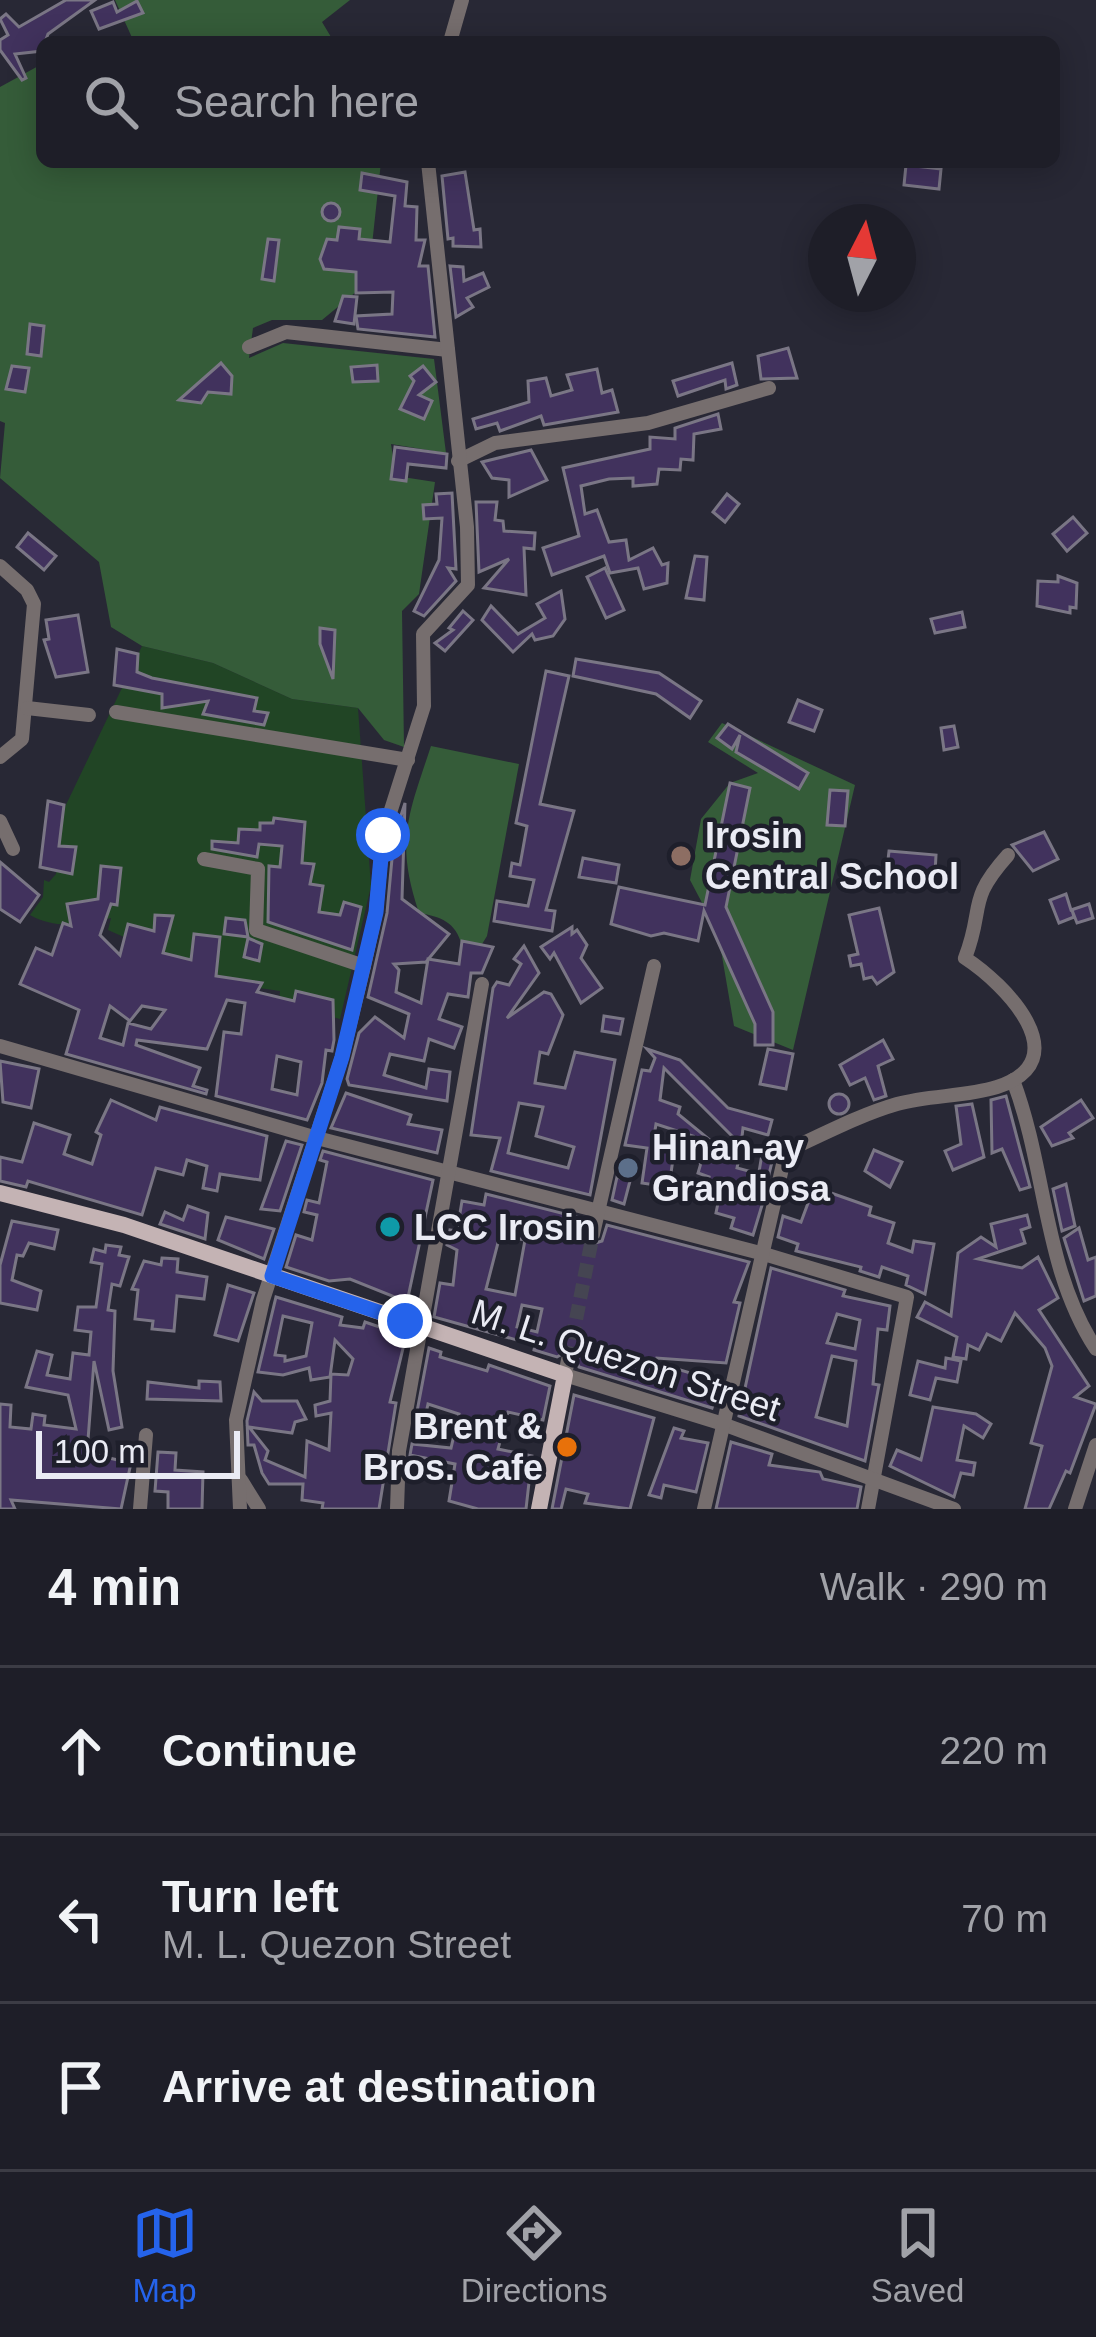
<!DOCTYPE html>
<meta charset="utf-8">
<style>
:root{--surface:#1e1e28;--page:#2b2b34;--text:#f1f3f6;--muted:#a1a2a8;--line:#3c3c45;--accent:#2563eb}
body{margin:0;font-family:Arial,sans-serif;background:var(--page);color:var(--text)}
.compass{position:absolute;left:808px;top:204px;width:108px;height:108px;border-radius:50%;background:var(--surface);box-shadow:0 6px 30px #0003;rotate:6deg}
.scale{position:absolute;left:36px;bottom:30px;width:204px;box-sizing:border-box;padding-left:12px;border:6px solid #eaebf4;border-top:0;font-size:33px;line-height:42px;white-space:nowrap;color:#eaebf4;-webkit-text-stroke:9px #1e1f2b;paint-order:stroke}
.stop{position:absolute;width:36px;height:36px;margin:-27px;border:9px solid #2563eb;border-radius:50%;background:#fff}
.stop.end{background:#2563eb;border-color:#fff;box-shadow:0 3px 12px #0008}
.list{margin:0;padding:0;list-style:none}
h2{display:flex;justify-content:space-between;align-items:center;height:156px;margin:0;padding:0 48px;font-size:51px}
h2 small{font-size:39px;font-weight:400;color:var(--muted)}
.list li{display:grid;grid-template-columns:78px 1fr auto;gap:36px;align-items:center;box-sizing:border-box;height:168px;padding:0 48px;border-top:3px solid var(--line)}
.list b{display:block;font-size:45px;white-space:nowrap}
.list p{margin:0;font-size:39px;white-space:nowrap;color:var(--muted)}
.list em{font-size:39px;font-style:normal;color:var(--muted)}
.icon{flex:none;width:66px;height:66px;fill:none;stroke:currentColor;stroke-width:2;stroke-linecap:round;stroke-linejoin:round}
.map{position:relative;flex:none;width:1096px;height:1509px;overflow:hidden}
.search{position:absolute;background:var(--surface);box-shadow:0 6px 30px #0003;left:36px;right:36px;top:36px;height:132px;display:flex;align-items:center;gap:30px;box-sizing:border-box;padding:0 42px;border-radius:18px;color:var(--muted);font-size:45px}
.sheet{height:660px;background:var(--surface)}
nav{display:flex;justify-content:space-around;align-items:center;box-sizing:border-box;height:168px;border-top:3px solid var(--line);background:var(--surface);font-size:33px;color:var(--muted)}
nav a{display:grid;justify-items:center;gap:6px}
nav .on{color:var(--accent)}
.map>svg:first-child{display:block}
</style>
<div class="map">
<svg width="1096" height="1509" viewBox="0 0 1096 1509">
<rect width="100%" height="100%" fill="#282835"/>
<path fill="#214525" d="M142,646L213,663L292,699L358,708L371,886L340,1019L279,1003L280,991L187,978L169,957L108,930L111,918C81,924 57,930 30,915L43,897L44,880L49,882L56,874L64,809Z"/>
<g fill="#355c39">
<polygon points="115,0 350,0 322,22 334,42 134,42"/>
<polygon points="42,64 42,162 381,162 368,282 322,320 272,320 253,328 249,358 283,343 434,359 446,453 391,444 396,476 435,482 419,594 402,611 404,747 384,740 358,708 292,699 213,663 142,646 111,627 99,562 0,478 5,423 0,421 0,87"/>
<polygon points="722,723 855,785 793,1050 734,1026 718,933 690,880 701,819 730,783 758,773 708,742"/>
<path d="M431,746L519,764L487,936L479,949L462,945C455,922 442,917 419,913C395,841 408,816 431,746Z"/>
</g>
<g fill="#41325d" stroke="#7a7685" stroke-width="3" fill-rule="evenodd">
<polygon points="66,0 95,0 48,34 42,51 15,54 26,78 22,80 0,50 0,40 8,35 0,19 6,14 19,27"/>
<polygon points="137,1 143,13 99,29 91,11 113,2 117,12"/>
<polygon points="906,165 941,169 939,189 904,185"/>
<polygon points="465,172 474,230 480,229 481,247 453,246 453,238 448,239 442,176"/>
<polygon points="362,173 407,182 405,206 417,207 416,240 425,240 419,266 428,266 435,337 358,329 356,316 392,314 393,292 356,293 356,272 324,269 320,259 327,239 337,240 339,227 360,229 359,239 390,242 395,196 360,190"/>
<circle cx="331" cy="212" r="9"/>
<polygon points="268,239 279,240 274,281 262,279"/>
<polygon points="450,266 463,267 464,281 483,273 489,287 467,298 473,307 456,317"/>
<polygon points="343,296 357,297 354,324 335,321"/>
<polygon points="30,324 44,326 41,356 27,354"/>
<polygon points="788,348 797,378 761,379 758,356"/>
<polygon points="221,363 232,376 231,394 208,392 201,403 179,400"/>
<polygon points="732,363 737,385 726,389 725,380 678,396 673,381"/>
<polygon points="377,365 378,381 353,382 351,367"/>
<polygon points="12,366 29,368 25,392 6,389"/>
<polygon points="423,366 436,382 419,395 432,401 424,419 400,409 414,381 410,376"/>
<polygon points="597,369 602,393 612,390 618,412 544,425 541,416 500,431 497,423 476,429 473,419 529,402 528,381 546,378 551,396 572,390 567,375"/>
<polygon points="718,414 721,429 694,434 693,460 681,459 680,470 659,469 657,484 633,486 633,478 609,479 581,486 585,514 597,510 609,542 626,540 629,560 653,548 662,565 668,563 667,583 644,589 638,568 610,573 604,556 552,575 543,548 579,536 563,468 650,449 650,437 675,439 675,428"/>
<polygon points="395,447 447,454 446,468 408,464 406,481 391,479"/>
<polygon points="531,450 547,480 509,497 509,480 492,478 482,462"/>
<polygon points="452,493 456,569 448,568 456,581 424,616 414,611 439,560 442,518 424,519 423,505 437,504 436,494"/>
<polygon points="727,494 739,504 725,522 713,512"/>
<polygon points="476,502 497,502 495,520 503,521 504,531 535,533 534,549 524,548 526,595 484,588 509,559 479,572"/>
<polygon points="1073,517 1087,533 1067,551 1053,534"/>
<polygon points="28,533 56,556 44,570 17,547"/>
<polygon points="695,556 707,557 704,600 686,598"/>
<polygon points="605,568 624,610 606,618 587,577"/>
<polygon points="1058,576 1077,583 1076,608 1070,607 1070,613 1037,606 1038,581 1058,582"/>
<polygon points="561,591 565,619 553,636 535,640 532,634 513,652 482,620 491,606 518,634 545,618 537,604"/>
<polygon points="463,611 473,620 445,651 435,643 453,630 449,628"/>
<polygon points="962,612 965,627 935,633 931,619"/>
<polygon points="78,615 88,672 56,677 44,640 49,639 46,620"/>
<polygon points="320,628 335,630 333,679 320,644"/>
<polygon points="117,649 138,654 137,672 152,678 257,698 254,711 268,713 264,725 203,714 208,701 162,708 162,694 114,685"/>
<polygon points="576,659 659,673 701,701 690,718 656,694 573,676"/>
<polygon points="546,671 569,676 540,804 574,811 546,910 555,911 552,931 494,921 497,901 528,906 534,880 510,876 512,863 520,865 527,826 516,823"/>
<polygon points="798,700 822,710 814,731 789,722"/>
<polygon points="728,724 808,773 799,789 736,752 740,735 732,749 717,738"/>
<polygon points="954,726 958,747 944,750 941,728"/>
<polygon points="730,783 750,788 726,907 773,1012 773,1045 755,1045 755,1024 704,911 698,941 664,933 651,936 611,924 619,887 705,905"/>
<polygon points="830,790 848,791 845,826 827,825"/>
<polygon points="48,801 64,805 59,846 76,847 72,874 40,867"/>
<polygon points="405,803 402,899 449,934 426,962 394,964 399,970 396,992 421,1003 428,959 459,964 462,941 493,947 482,973 471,973 468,997 448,994 439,1019 462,1027 454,1048 429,1039 424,1061 390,1054 384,1075 426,1088 429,1069 450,1072 447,1101 349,1085 347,1079 359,1033 375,1017 404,1038 409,1014 368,997 387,913 394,837"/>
<polygon points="274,818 305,822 302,863 314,864 310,884 323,886 319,912 340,915 344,902 361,907 352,950 268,922 269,866 280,867 282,846 259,844 257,857 212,849 212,841 238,843 239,829 260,830 260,823 273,823"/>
<polygon points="1044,832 1058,859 1033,871 1012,845"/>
<polygon points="889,851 936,855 935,873 887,869"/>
<polygon points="583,858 619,865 616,883 579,877"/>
<polygon points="0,862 39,895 20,922 0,909"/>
<path d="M101,866L121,868L117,905L111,904L100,935L120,955L128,924L154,931L155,915L173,916L163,953L191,960L194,934L220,937L216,976L262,983L257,992L294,1001L296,991L333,1000L334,1040L332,1051L326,1050L322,1083L307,1120L216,1096L224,1032L241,1034L245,1003L227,1000L207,1049L137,1040L136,1045L200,1068L193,1086L207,1090L206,1094L66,1054L79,1010L20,984L36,948L52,955L63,923L71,926L67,904L98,899ZM110,1006L130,1021L142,1006L165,1010L151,1029L128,1023L123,1045L100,1038ZM277,1056L301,1062L297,1095L272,1089Z"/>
<polygon points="1066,894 1071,910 1089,904 1093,918 1077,923 1072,910 1074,917 1059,923 1050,900"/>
<polygon points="879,908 894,972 877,984 872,977 864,979 861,964 851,966 849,956 858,954 849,915"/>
<polygon points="226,918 245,920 248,937 224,934"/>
<polygon points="572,927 572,934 577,930 587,945 581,958 602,988 581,1003 554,953 550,959 541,947"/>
<polygon points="248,938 262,944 259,961 244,957"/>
<path d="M524,946L539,973L507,1018L544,992L551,994L563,1015L548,1054L540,1052L535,1083L565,1088L575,1052L615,1060L590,1195L491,1171L500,1138L471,1135L493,988L497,982L509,985L521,964L514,959ZM519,1103L543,1107L536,1136L574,1147L568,1168L508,1153Z"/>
<polygon points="604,1016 623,1019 620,1034 602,1031"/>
<polygon points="883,1040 893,1059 878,1066 886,1096 874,1100 865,1078 850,1085 840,1065"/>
<polygon points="647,1049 680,1060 728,1108 772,1120 768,1135 743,1128 741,1145 664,1068 660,1100 680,1107 678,1114 738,1163 737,1168 760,1174 754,1199 763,1202 753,1235 731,1228 734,1218 716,1213 718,1203 701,1200 709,1177 698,1173 701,1163 683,1152 693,1136 656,1124 652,1149 674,1152 669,1187 642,1183 647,1148 625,1145 642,1070 650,1071 655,1058"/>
<polygon points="768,1049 793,1054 786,1089 760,1084"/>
<polygon points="0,1061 39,1069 31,1108 3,1102"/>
<polygon points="346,1093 411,1115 408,1124 442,1130 437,1153 331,1128"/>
<circle cx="839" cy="1104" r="10"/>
<polygon points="1006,1096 1030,1187 1020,1190 1002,1149 992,1153 991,1100"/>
<polygon points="111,1100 156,1120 160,1107 267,1136 260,1180 220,1174 217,1191 203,1188 207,1166 187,1160 183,1175 156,1168 142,1215 28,1181 26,1187 0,1181 0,1157 22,1162 34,1123 70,1135 64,1154 92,1164 101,1135 96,1132"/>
<polygon points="1081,1100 1093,1118 1069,1133 1073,1138 1052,1146 1041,1127"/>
<polygon points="972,1104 984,1157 953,1170 945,1151 961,1144 956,1106"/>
<polygon points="286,1141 302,1145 280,1211 261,1209"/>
<polygon points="763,1148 775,1150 769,1174 759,1172"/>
<polygon points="874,1150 902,1162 890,1187 865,1171"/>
<polygon points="323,1151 433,1180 407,1302 350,1279 329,1281 286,1267 296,1235 312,1240 317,1215 304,1212 307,1200 319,1203 327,1162 320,1160"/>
<polygon points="617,1177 630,1181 624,1204 612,1200"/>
<polygon points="1066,1184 1075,1226 1062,1231 1053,1189"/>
<polygon points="814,1187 871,1207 869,1215 894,1223 888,1243 912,1252 914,1241 934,1244 925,1294 906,1285 908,1276 882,1267 879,1277 860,1271 861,1267 796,1251 798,1244 778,1237 783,1216 801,1222"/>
<path d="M486,1194L585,1219L582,1236L589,1245L602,1241L607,1225L749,1262L734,1302L740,1303L726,1363L657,1358V1363L720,1382L712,1408L579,1367L571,1349L557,1357L534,1350L535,1345L434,1317L440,1283L453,1285L457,1250L447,1245L450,1230L457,1231L462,1201L484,1205ZM500,1235L525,1240L515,1295L486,1289ZM522,1305L542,1309L537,1332L517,1327Z"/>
<polygon points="188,1206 208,1213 205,1239 160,1224 165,1212 183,1220"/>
<polygon points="1027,1215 1030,1227 1021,1230 1025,1243 978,1259 1022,1268 1038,1257 1058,1298 1039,1310 1089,1386 1075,1397 1096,1404 1070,1473 1066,1471 1049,1509 1025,1509 1042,1446 1031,1443 1052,1366 1045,1348 1015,1313 1001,1341 987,1334 979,1350 968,1345 966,1359 953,1357 957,1337 917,1317 925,1302 951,1316 958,1253 981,1237 996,1247 991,1224"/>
<polygon points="226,1217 274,1229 264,1259 218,1240"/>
<polygon points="12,1221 58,1230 54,1249 29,1243 23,1256 17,1255 12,1280 41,1291 37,1310 0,1303 0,1265"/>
<polygon points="1079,1228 1088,1260 1096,1257 1096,1296 1084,1301 1064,1238"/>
<polygon points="106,1245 121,1247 119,1255 129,1257 120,1286 112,1284 108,1310 115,1311 113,1371 122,1427 109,1430 94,1361 87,1453 131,1463 121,1509 11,1500 15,1509 0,1509 0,1404 11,1405 10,1427 31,1429 33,1414 45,1416 44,1425 76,1429 68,1395 26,1387 37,1351 52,1355 47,1375 70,1379 73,1353 89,1355 91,1332 75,1330 78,1307 96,1307 102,1264 91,1262 94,1249 105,1252"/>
<polygon points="162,1258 178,1259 177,1272 207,1277 204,1299 177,1296 174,1331 152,1329 153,1321 135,1319 138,1290 132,1289 144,1261 161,1265"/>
<path d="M771,1268L845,1290L843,1296L890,1306L887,1330L878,1329L873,1384L879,1385L865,1461L739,1416ZM837,1314L860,1320L855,1349L827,1343ZM832,1356L856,1361L847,1426L816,1417Z"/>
<polygon points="228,1285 254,1293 238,1341 215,1335"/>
<path d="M276,1297L342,1317L340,1325L363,1328L365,1322L406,1336L390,1402L396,1403L379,1509H322L323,1503L302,1500L303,1484H269L262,1473L254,1445H248L247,1421L254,1392L262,1401H297L306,1419L295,1422L292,1433L249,1427L268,1451L265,1460L305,1477L307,1441L329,1450L331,1413L316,1416L315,1405L330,1401L331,1374L348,1375L353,1359L335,1340L330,1377L311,1380L309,1368L283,1375L258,1372ZM283,1316L312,1323L306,1356L285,1361V1356L275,1355Z"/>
<polygon points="429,1348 441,1352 440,1357 487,1371 489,1365 550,1386 543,1420 508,1412 498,1449 532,1456 526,1509 478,1509 449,1501 455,1464 410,1455 412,1444 451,1448 459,1414 428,1404 425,1418 416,1417"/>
<polygon points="946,1358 961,1361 957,1382 936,1378 930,1400 910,1395 918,1361 945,1368"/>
<polygon points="199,1381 220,1382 221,1401 147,1399 148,1382 199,1388"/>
<polygon points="574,1395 654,1418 630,1509 585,1503 588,1494 566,1489 561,1509 552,1509"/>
<polygon points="933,1407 976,1414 991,1424 983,1438 964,1426 957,1460 975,1463 973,1475 961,1473 954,1497 890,1466 897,1450 921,1460"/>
<polygon points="674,1428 684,1431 681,1438 708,1443 696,1492 664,1485 661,1498 649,1495"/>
<polygon points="731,1442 772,1454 769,1465 820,1472 823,1479 861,1487 857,1509 716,1509"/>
<polygon points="158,1452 176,1453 175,1470 203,1472 202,1509 168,1509 168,1492 155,1491"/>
</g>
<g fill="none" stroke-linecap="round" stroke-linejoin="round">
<polyline stroke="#454552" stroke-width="14" stroke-dasharray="14 7" stroke-linecap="butt" points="568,1360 593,1234"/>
<g stroke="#766e6e" stroke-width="14">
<polyline points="450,42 462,0"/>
<polyline points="249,347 286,332 448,350"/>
<polyline points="458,461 495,443 648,423 769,388"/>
<polyline points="0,566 27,590 34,604 22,739 0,757"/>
<polyline points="27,708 89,715"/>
<polyline points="116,712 408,760"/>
<polyline points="0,821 13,849"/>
<polyline points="204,859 258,869 256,930 364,966"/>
<polyline points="0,1046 317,1138 764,1254 907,1297 868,1509"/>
<path d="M1013,1080C1047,1170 1043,1268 1096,1349"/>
<polyline points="593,1234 654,966"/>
<polyline points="568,1360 565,1375 720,1423 954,1509"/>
<polyline points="241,1480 259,1509"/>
<polyline points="140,1509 146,1435"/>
<polyline points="240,1509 236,1420 263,1300 342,1057 364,966 376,912 383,835 424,706 423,634 468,585 467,527 428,162"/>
<polyline points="397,1509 399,1451 482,984"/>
<path d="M704,1509L786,1151C822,1135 859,1115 897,1104C929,1095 965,1097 997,1087C1080,1060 1005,984 965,958C985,906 966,902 1008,855"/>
<polyline points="1075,1509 1096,1445"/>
</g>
<polyline stroke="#c4b3b4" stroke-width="16" points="0,1193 124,1225 565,1375 539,1509"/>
</g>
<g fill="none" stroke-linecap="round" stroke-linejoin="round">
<polyline stroke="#2563eb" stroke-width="15" points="383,835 376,912 342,1057 272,1276 405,1321"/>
</g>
<circle fill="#8d6e63" stroke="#1e1f2b" stroke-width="4.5" cx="681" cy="856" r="12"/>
<circle fill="#5c6f8a" stroke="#1e1f2b" stroke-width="4.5" cx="628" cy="1168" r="12"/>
<circle fill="#0f9aa8" stroke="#1e1f2b" stroke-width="4.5" cx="390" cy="1227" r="12"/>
<circle fill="#e8710a" stroke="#1e1f2b" stroke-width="4.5" cx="567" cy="1447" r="12"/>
<g text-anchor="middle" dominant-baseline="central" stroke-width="9" stroke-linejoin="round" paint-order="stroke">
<g font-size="36" font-weight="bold" fill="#eaebf4" stroke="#1e1f2b" text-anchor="start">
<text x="705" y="835">Irosin<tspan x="705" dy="41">Central School</tspan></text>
<text x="652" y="1147">Hinan-ay<tspan x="652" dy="41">Grandiosa</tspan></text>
<text x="414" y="1227">LCC Irosin</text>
<text x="543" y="1426" text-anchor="end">Brent &amp;<tspan x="543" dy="41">Bros. Cafe</tspan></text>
</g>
<g font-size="36" fill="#eaebf4" stroke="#1e1f2b">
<text transform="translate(626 1360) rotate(18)">M. L. Quezon Street</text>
</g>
</g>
</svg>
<svg class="compass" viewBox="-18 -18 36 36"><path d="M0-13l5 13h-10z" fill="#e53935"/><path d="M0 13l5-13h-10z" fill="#a1a2a8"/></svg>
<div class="scale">100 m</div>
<div class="stop" style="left:383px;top:835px"></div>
<div class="stop end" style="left:405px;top:1321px"></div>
<div class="search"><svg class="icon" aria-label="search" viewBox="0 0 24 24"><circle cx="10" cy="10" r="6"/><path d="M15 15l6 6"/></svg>Search here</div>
</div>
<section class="sheet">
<h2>4 min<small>Walk · 290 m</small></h2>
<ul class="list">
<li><svg class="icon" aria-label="ahead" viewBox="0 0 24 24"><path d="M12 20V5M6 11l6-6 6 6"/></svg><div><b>Continue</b></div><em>220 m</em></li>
<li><svg class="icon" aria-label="left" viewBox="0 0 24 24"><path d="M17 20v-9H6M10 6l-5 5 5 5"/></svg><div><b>Turn left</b><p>M. L. Quezon Street</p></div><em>70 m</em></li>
<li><svg class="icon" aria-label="arrive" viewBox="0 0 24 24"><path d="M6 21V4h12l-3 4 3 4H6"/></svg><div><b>Arrive at destination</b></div></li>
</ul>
</section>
<nav>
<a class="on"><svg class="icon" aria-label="map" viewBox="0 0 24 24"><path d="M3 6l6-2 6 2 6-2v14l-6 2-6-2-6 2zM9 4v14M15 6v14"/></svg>Map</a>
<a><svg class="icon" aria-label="directions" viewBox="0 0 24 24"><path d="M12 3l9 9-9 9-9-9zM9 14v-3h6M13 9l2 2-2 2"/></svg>Directions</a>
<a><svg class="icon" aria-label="saved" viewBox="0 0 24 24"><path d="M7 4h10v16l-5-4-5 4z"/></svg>Saved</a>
</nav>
